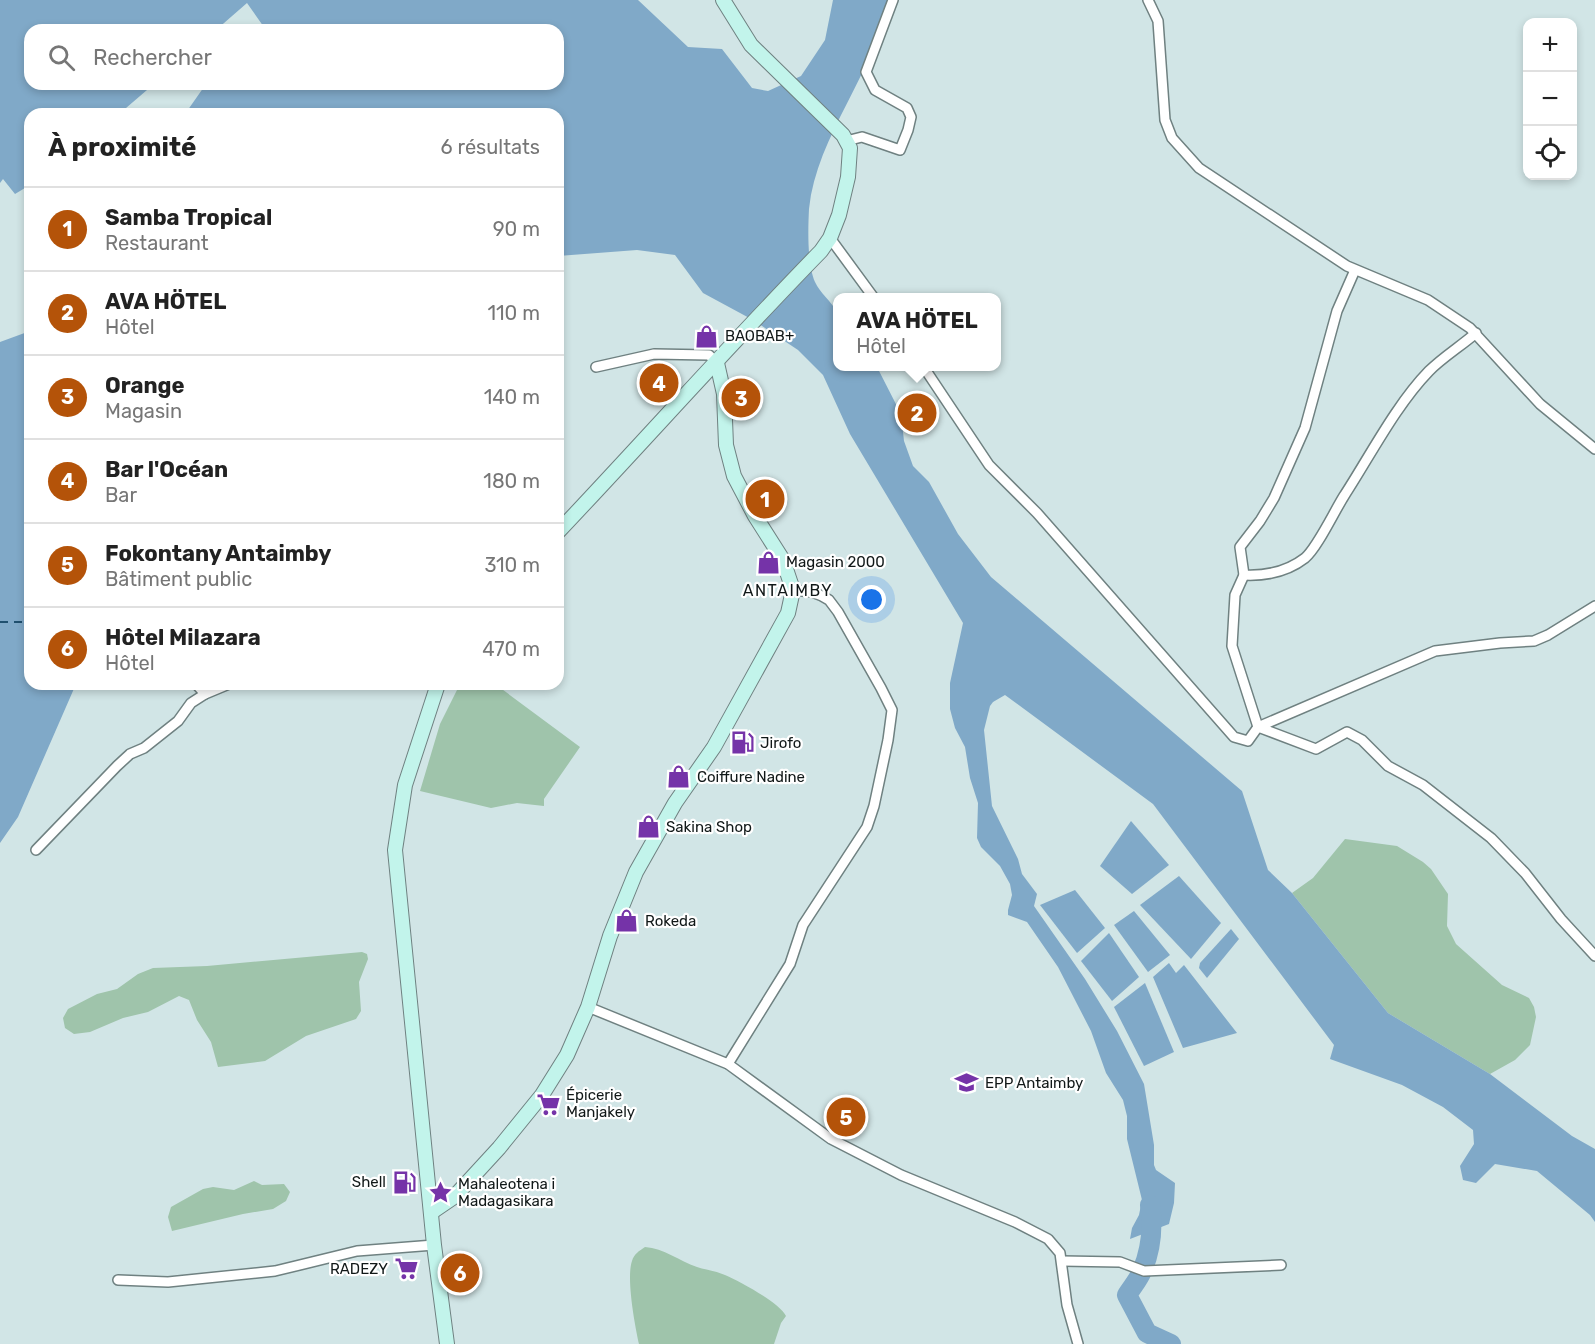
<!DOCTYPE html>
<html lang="fr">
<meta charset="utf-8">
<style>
:root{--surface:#fff;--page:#f2f2f2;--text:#222;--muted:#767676;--line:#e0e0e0;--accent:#b45309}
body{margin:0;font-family:Rubik,sans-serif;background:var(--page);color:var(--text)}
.controls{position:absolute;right:18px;top:18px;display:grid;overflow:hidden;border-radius:12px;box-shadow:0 3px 9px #0003}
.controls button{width:54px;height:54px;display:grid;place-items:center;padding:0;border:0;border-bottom:2px solid var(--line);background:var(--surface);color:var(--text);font:30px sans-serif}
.you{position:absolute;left:872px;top:600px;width:21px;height:21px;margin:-15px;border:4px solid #fff;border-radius:50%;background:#1a73e8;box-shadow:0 0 0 9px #1a73e833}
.badge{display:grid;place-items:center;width:39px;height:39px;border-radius:50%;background:var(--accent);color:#fff;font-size:20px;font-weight:700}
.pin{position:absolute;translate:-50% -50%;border:3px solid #fff;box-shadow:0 2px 6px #0006}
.popup{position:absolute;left:833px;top:293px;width:168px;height:78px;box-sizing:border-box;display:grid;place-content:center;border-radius:12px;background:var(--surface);filter:drop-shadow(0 2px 4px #0005);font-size:20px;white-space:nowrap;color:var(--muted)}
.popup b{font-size:22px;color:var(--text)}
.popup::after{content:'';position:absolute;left:50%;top:100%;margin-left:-12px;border:12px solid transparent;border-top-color:var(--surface)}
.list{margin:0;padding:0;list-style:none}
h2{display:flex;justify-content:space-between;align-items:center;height:78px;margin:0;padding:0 24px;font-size:26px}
h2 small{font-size:20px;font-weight:400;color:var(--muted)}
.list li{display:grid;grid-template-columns:39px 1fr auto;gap:18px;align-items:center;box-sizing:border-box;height:84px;padding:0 24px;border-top:2px solid var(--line)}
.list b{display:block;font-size:22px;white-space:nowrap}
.list p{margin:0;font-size:20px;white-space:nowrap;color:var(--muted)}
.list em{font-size:20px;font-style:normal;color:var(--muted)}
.icon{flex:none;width:33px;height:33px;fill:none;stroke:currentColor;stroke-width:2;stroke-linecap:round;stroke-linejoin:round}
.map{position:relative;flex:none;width:1595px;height:1344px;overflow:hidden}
.search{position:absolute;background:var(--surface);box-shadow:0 3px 9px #0003;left:24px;top:24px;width:540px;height:66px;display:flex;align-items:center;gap:15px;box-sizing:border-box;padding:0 21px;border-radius:18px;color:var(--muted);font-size:22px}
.panel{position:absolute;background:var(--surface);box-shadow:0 3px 9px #0003;left:24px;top:108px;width:540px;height:582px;border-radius:18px}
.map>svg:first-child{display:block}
</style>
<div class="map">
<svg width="1595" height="1344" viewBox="0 0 1595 1344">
<rect width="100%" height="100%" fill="#d1e5e6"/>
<g fill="#9fc4ab">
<polygon points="460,684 495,684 580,747 544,799 544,806 517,803 491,808 420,791 440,724"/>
<polygon points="1345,839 1397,846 1423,862 1431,869 1448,894 1447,926 1456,944 1502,985 1529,998 1534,1007 1536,1017 1530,1045 1515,1060 1490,1074 1388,1013 1292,893 1313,878"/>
<polygon points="362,952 367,954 368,959 359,982 361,1011 356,1019 306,1036 265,1061 218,1067 211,1042 197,1020 189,1000 179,996 148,1012 123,1018 90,1032 74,1034 65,1028 63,1018 68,1009 97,994 117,989 138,974 153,968 207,966"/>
<polygon points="254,1181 262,1185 284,1184 290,1192 286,1201 273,1209 243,1214 172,1231 168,1217 171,1207 203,1189 213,1187 234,1190"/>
<path d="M645,1247C664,1248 679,1261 697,1267C706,1270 716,1271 725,1275C739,1281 780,1303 786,1316L781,1323L774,1344H639C635,1326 626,1278 632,1261C634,1254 639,1251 645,1247Z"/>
</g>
<g fill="#80a9c8">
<path d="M0,0H638L688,47L722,49L752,88L768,91L801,76L825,40L833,0H888C875,74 817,134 809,209C808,229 807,264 815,282C820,293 831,301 837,312C840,320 837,355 838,366L877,367L901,414L904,441L913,466L929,482L958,534L991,577L1242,791L1268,870L1292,893L1388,1013L1490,1074L1572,1136L1595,1149V1222L1590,1215L1537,1171L1495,1164L1476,1183L1463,1180L1460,1166L1474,1144L1473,1130L1443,1107L1402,1085L1330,1059L1334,1045L1153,804L1005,695L993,702L990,706L984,730L992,806L1018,859L1022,874L1037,894L1034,906L1085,979L1117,1031L1144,1084L1154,1145V1165L1156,1170L1175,1183L1174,1203L1169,1224L1130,1239L1132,1228L1139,1215L1142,1200L1127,1139V1116L1123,1100L1106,1073L1091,1031L1058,967L1027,922L1008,915V910L1012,895L1010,884L1000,866L981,847L977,838L978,803L970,778L965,747L955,728L950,709V683L963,623L850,434L823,375L798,350L753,320L703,293L675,255L637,250L558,256V114H185L206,84H558V30H266L247,3L216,30H30V84H154L119,114H30V185L15,194L3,179L0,183Z"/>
<polygon points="30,331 30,684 76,684 18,817 0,843 0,342"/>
<polygon points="1131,821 1169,865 1132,894 1100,866"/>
<polygon points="1179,876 1221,923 1191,959 1140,905"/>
<polygon points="1075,890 1105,928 1077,953 1040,905"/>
<polygon points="1134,911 1170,955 1148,972 1114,925"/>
<polygon points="1231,929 1239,939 1207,978 1199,968 1200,963"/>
<polygon points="1109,933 1139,977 1112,1001 1081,961"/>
<polygon points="1169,963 1176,973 1184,965 1237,1033 1183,1048 1153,977"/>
<polygon points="1145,983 1174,1052 1144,1066 1114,1007"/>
</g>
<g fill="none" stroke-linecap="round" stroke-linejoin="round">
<path stroke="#80a9c8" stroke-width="20" d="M1150,1205C1153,1226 1151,1250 1142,1271C1139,1279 1132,1287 1127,1295L1147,1333L1171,1344"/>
<polyline stroke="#003352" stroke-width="1.5" stroke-dasharray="8 6" stroke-linecap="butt" points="0,622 30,622"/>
<defs>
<g id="street">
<polyline points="1148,0 1158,21 1165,120 1172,138 1199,168 1347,266 1428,300 1470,328 1540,404 1595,449"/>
<polyline points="846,141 862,137 900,150 908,130 911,117 907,108 875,90 866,72 893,0"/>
<polyline points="830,238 874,298"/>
<path d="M1355,270L1337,311L1305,428L1274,498L1260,521L1240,547L1244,575C1265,576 1287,572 1305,558C1317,548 1334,512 1344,496C1370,456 1396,405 1429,371C1443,357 1461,346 1476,333"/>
<polyline points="923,366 989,465 1037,513 1234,737 1248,741 1258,727 1435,651 1500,643 1534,641 1548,635 1595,606"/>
<polyline points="596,367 654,354 709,355 717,363"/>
<polyline points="1244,575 1235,595 1232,646 1258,727 1316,749 1347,732 1362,740 1388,766 1423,785 1491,838 1525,873 1561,919 1595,956"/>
<polyline points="196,684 205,694 229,684"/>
<polyline points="36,850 117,766 130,754 144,748 178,721 191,703 205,694"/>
<polyline points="588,1007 728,1064 831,1139 901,1175 1015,1222 1048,1239 1060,1253 1067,1305 1078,1344"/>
<polyline points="728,1064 790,964 803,925 867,827 874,806 888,740 892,710 881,688 838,612 829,600 822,596 812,592 793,590"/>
<polyline points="1062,1261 1120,1262 1144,1271 1281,1265"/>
<polyline points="118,1280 168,1282 275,1271 357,1251 434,1245"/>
</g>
<g id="secondary">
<path d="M558,532C646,439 731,343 821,251L830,238L839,215L848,177L850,148L843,135L751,45L723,0"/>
<polyline points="438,684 405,785 395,850 434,1245 447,1344"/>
<polyline points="432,1212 454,1197 499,1148 542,1095 567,1055 588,1007 610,936 636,872 675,803 714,747 788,613 793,590 783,560 755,516 734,476 726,445 724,394 717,363"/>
</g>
</defs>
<use href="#street" stroke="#6f8181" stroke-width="12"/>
<use href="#secondary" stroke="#6f8181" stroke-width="16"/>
<use href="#street" stroke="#fff" stroke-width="9"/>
<use href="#secondary" stroke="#c2f4eb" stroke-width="14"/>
</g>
<defs>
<symbol id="shop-bare" viewBox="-9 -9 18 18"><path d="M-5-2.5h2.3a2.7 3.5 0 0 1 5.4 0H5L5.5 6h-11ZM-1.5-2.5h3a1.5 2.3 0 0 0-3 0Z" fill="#7533a8" stroke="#fff" stroke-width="2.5" paint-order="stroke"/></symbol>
<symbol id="fuel-bare" viewBox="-9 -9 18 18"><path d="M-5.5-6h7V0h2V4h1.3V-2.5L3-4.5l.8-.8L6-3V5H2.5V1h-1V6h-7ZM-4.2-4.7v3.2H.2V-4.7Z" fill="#7533a8" stroke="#fff" stroke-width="2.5" paint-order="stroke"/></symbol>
<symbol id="school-bare" viewBox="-9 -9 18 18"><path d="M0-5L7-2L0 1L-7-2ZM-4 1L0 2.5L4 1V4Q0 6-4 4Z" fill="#7533a8" stroke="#fff" stroke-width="2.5" paint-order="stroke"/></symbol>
<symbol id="supermarket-bare" viewBox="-9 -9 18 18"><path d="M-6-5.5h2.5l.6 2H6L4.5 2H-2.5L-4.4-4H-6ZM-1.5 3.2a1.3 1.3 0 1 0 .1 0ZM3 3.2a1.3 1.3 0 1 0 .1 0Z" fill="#7533a8" stroke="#fff" stroke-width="2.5" paint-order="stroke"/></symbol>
<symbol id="sight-bare" viewBox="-9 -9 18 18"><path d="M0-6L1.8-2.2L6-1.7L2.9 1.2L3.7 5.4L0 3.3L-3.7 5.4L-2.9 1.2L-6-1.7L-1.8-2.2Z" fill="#7533a8" stroke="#fff" stroke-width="2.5" paint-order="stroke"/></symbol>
</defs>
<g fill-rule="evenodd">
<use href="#shop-bare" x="690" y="320" width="33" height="33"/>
<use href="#shop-bare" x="752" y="546" width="33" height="33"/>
<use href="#fuel-bare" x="726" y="726" width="33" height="33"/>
<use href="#shop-bare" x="662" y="760" width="33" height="33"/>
<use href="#shop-bare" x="632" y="810" width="33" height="33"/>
<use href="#shop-bare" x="610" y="904" width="33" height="33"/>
<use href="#school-bare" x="950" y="1066" width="33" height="33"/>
<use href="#supermarket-bare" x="532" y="1088" width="33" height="33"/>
<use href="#fuel-bare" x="388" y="1166" width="33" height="33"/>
<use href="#sight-bare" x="424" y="1176" width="33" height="33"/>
<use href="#supermarket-bare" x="390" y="1252" width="33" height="33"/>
</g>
<g text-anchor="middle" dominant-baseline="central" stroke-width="4.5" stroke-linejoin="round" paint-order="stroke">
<g font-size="15" fill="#111818" stroke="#fff" text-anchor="start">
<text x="725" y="336">BAOBAB+</text>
<text x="786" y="562">Magasin 2000</text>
<text x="760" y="743">Jirofo</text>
<text x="697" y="777">Coiffure Nadine</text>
<text x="666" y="827">Sakina Shop</text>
<text x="645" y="921">Rokeda</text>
<text x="985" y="1083">EPP Antaimby</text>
<text x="566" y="1095">Épicerie<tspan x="566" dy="17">Manjakely</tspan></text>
<text x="386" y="1182" text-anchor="end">Shell</text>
<text x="458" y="1184">Mahaleotena i<tspan x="458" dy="17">Madagasikara</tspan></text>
<text x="388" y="1269" text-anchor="end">RADEZY</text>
</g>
<g font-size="16" letter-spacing="1.5" fill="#111818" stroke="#fff">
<text x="788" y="590">ANTAIMBY</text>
</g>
</g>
</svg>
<div class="controls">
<button>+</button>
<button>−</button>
<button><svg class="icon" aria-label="locate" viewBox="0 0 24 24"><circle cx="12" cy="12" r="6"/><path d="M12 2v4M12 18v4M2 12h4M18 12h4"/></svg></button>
</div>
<div class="you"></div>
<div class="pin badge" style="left:765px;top:499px">1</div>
<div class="pin badge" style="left:917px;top:413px">2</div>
<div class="popup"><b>AVA HÖTEL</b>Hôtel</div>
<div class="pin badge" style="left:741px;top:398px">3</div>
<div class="pin badge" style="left:659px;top:383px">4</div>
<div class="pin badge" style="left:846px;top:1117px">5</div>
<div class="pin badge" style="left:460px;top:1273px">6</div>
<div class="search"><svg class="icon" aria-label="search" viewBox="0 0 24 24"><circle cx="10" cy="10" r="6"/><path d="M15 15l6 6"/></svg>Rechercher</div>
<section class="panel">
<h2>À proximité<small>6 résultats</small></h2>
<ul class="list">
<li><span class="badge">1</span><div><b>Samba Tropical</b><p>Restaurant</p></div><em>90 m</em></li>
<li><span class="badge">2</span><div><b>AVA HÖTEL</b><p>Hôtel</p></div><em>110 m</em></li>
<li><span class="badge">3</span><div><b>Orange</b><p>Magasin</p></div><em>140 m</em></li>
<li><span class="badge">4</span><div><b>Bar l'Océan</b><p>Bar</p></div><em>180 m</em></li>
<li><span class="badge">5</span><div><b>Fokontany Antaimby</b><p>Bâtiment public</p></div><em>310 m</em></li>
<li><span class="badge">6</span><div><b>Hôtel Milazara</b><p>Hôtel</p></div><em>470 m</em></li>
</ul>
</section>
</div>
